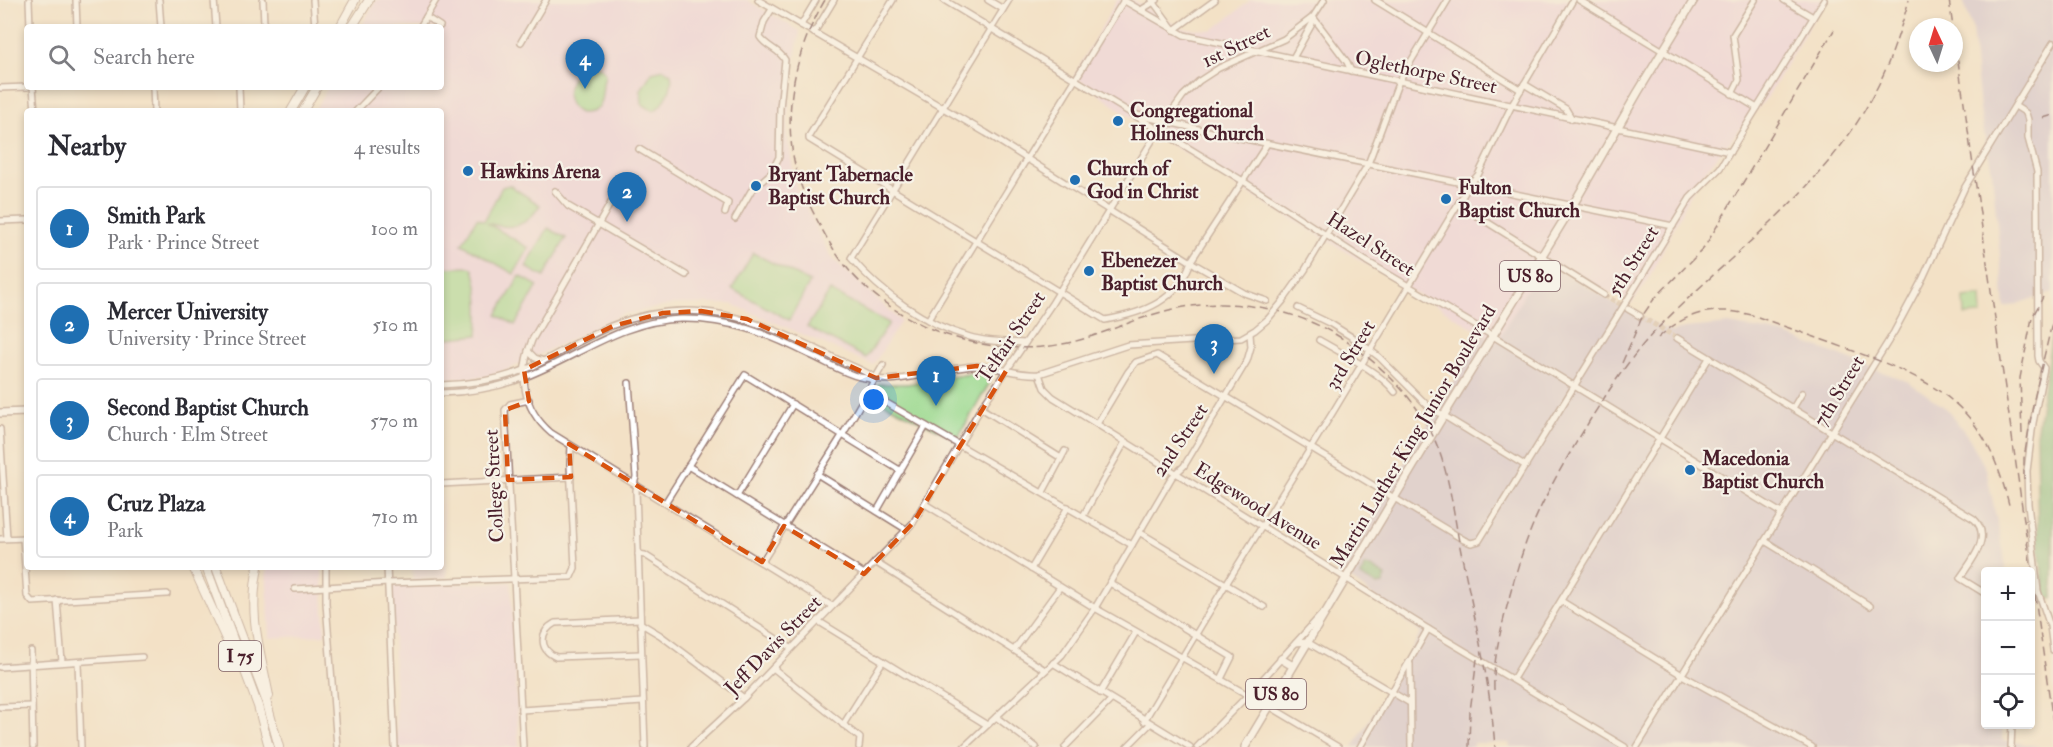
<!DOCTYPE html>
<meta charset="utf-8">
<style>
:root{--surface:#fff;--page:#f7f7f7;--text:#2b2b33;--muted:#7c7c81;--line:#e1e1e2;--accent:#1f6fb2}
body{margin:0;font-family:"IM FELL Double Pica",serif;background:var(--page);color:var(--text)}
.controls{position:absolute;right:18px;bottom:18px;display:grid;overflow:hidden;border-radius:6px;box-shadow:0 3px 9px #0003}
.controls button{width:54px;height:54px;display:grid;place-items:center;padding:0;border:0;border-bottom:2px solid var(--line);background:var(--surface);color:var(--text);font:30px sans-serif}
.compass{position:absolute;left:1909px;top:18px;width:54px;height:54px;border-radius:50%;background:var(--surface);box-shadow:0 3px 9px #0003;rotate:356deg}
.you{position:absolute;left:874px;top:400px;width:21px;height:21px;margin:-15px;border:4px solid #fff;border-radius:50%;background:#1a73e8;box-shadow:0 0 0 9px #1a73e833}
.badge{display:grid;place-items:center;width:39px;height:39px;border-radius:50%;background:var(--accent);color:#fff;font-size:20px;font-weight:700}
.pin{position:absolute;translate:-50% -50px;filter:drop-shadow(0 2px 3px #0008)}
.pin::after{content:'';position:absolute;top:32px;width:21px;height:18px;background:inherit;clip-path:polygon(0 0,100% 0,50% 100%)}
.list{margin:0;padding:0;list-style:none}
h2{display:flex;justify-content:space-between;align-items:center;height:78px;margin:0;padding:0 24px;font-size:26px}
h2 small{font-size:20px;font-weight:400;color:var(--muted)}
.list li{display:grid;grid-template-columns:39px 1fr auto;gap:18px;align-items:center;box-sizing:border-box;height:84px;margin:0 12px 12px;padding:0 12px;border:2px solid var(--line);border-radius:6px}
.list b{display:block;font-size:22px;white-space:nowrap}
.list p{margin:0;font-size:20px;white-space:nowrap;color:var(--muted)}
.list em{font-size:20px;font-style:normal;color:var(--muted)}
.icon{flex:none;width:33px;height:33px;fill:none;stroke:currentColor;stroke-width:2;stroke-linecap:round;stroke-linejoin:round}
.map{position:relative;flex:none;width:2053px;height:747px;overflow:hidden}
.search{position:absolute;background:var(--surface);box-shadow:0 3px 9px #0003;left:24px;top:24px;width:420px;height:66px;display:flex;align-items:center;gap:15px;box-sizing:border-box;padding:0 21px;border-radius:6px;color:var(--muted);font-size:22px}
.panel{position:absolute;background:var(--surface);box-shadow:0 3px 9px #0003;left:24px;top:108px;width:420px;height:462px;border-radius:6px}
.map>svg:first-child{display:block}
</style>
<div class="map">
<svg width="2053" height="747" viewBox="0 0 2053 747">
<rect width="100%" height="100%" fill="#f7f3e8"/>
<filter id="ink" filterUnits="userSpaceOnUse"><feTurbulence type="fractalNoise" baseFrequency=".0167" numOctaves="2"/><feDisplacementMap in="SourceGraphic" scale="12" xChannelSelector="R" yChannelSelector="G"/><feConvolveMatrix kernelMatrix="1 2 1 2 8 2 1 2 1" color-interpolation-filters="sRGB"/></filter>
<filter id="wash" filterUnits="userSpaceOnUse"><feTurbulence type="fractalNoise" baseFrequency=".008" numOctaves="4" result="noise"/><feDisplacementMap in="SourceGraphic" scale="24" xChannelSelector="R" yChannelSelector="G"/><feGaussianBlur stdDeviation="1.35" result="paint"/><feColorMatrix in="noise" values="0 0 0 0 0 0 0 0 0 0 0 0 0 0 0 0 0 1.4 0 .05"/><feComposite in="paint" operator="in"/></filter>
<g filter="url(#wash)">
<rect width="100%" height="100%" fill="#f3e1c6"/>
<g fill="#eed0e7">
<polygon points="376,0 747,0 800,31 790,82 787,133 796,187 831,257 901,321 873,365 732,304 676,304 623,314 509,369 484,377 441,379 441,111 314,111 328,87 441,87 441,27 361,27"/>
<polygon points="1117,0 1133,0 1181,28 1213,30 1251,0 1824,0 1768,96 1697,181 1647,282 1632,303 1543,261 1497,342 1238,187 1207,166 1152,133 1074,76"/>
<polygon points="441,487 447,578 413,580 412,567 441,567"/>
<polygon points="266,567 322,567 325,635 270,638"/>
<polygon points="511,582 519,747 397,747 392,586"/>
</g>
<g fill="#ccbed3">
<polygon points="1963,0 2053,0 2053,292 2005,308 1992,171 1981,118 1972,28"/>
<polygon points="1543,261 1620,306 1672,332 1686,328 1729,324 1783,334 1909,382 1947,409 1969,438 1986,469 2004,555 2005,571 1986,572 1986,724 2003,725 2002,740 2043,747 1510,747 1509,743 1473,743 1473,747 1353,747 1421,633 1339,570 1483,334 1497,342"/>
</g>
<g fill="#9bd98f" stroke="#727c5d" stroke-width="1.5">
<path d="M586,65C593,64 604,66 605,75C605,78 603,81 603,85C602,101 601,114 580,113C558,102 568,74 586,65Z"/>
<path d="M664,69L671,74C674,87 665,105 653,111L642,104L641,90L652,72Z"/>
<path d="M509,185L540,205C526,228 511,230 487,223L529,248L514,274L462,244L477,218L484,221L502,187Z"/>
<polygon points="548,228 566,238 544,277 526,267"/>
<polygon points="753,253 810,282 789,320 732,289"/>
<path d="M470,267L473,269C480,290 480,313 478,335L441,339V268Z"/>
<polygon points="520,276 538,286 515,325 497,315"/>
<polygon points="830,291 889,323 866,358 807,327"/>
<polygon points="1981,296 1982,314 1965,315 1964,298"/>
<polygon points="976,373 987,374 990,382 957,439 870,396 878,384 907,384"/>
</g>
<g fill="#7cb97a" stroke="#636c52" stroke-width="1.5">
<polygon points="2053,325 2053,599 2045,598 2038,540 2036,435"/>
<polygon points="1364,566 1371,567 1386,576 1383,584 1377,585 1361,577"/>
</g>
</g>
<g filter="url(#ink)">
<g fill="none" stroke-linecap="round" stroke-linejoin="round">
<g stroke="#d1baa7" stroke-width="5" stroke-dasharray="5 2.5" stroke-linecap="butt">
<polyline points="1604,295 1627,308"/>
<polyline points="1640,316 1677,338"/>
</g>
<defs>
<g id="minor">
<polyline points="29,0 30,27"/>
<polyline points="76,0 77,27"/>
<polyline points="159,0 161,27"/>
<polyline points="214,0 216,27"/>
<polyline points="263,0 264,24"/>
<polyline points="313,0 315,27"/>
<polyline points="758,0 986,133 1196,265 1244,293 1267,301"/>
<path d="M893,0L809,136V139L1105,320C1144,313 1178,301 1191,261L1267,144"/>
<polyline points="944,0 1243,181 1366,261 1493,336 1781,513"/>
<polyline points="988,0 1003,9"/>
<path d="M1009,0L851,258C882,294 924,324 970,337C987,342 1007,342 1025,343"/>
<polyline points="1123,0 1184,35 1730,152"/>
<polyline points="1152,0 1174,30 1215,0"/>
<polyline points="1375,0 1521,90"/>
<polyline points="1579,0 1757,108"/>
<polyline points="1784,0 1813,17"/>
<polyline points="1141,10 1157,0"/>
<polyline points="426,17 440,26"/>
<polyline points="1313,17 1347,62 1351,71"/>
<polyline points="801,25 816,0"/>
<polyline points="420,27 436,0"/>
<polyline points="814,33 834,0"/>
<polyline points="521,42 546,0"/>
<polyline points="1293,58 1312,24 1313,17"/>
<polyline points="1524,84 1566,109 1572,119"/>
<polyline points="33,87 35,111"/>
<polyline points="153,87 154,111"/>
<polyline points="239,87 240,111"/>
<polyline points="0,88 27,87"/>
<polyline points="1732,94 1739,80 1733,35 1755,0"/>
<polyline points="2015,106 2026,113 2028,120 2028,138 2037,172 2038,356 2039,361 2044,368 2033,423 2027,471 2028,504 2038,591 2050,626 2053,650"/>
<polyline points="356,111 379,87"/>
<polyline points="1137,115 1216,133 1673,226"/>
<polyline points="639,149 728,203 725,213"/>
<polyline points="555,191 568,206 686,275"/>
<path d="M617,192L532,340C518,375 522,408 551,433L832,606"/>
<polyline points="1458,204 1604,295"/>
<path d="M735,219L751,191L771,173L779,157L780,108L785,60C779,49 766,47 760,37L764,22L772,9"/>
<polyline points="0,221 27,220"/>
<polyline points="1283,301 1305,270 1368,164 1399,81 1448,0"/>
<polyline points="1298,308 1331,324 1358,341 1379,357 1428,406 1526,466"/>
<polyline points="1628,309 1640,316"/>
<polyline points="928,320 1124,0"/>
<path d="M1677,338L1974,519C1993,537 1971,561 1960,578L1986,594"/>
<path d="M1319,340C1341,353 1380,372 1395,392"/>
<polyline points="528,351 535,358 544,361"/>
<polyline points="1039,374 1044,388 1053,397 1428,629 1625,747"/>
<polyline points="629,383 636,477 634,484"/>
<path d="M441,385C473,384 505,379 534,366C560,353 584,337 611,326C692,293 756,319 829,355C843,363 860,368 874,377"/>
<path d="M441,393C470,392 498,388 525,377C577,357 623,320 681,319C729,318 768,334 810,355C826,362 843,373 860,377C900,387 938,367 977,366C998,366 1018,376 1039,374L1128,345L1241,338L1255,330L1268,319"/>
<polyline points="878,398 1132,545"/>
<polyline points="981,408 1061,458"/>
<polyline points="1793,408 1802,393"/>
<polyline points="1097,424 1128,372 1136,362 1157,355 1464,540 1471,543 1479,541 1690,198 1720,168 1824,0"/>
<polyline points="0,429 7,538"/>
<polyline points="688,466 864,574"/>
<polyline points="817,474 907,530"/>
<polyline points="441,484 571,477"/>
<polyline points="637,486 636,490 645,747"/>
<polyline points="1043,492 1065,451"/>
<polyline points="737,496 793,404"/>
<polyline points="665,503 745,375 901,471"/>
<polyline points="925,504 1095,608 1248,695"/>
<polyline points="877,511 926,426"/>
<polyline points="1083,516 1125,442"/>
<polyline points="1139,532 1264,607"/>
<polyline points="23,538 27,596 32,602 167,594"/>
<polyline points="0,539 27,538"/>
<polyline points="1765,541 1870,606"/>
<polyline points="638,554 645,555 791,648"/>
<polyline points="762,562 843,434 883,365"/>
<polyline points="875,562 1045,670"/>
<polyline points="326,567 326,603 337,747"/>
<polyline points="387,567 395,747"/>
<polyline points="1031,569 1068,507"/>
<polyline points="1110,583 1232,657 1221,679"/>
<polyline points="295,589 388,583 571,577 575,568 570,465 571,446"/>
<polyline points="57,600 62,662"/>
<polyline points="1561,601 1682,675 1812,747"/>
<path d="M640,619L555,623C540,631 538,649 556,657L641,654"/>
<polyline points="818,621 987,725"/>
<polyline points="640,623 660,635 744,698"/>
<polyline points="1296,643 1307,642 1410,703"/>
<polyline points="1014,650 1060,587"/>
<polyline points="31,651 33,747"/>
<polyline points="78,662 81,747"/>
<polyline points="1053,663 1190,747"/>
<polyline points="1410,664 1411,747"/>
<polyline points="0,667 142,657"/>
<polyline points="773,668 860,738 859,747"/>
<polyline points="1513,679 1709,358"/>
<polyline points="1100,693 1136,632"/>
<polyline points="1249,694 1338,747"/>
<polyline points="0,707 32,706"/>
<polyline points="521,710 643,702"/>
<polyline points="996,717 1036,747"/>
<polyline points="1144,721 1223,589 1333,412 1470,184 1478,175 1512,105 1573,0"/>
<polyline points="843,725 883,661"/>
<polyline points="523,747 505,410 510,404 529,400"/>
<polyline points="691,747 744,698 913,523 981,408 1051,305 1158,131 1183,96 1199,81 1219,68 1284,39 1313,17 1324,0"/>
<polyline points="964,747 1062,655 1095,608 1172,477 1184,466 1247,361 1251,347 1250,334"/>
<polyline points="1065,747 1111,700"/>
<polyline points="1127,747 1150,724"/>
<polyline points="1197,747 1249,694 1322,614"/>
<polyline points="1360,747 1428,629"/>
<polyline points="1637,747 1894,332 1922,280 1965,187 2053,43"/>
<polyline points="2011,747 2012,724"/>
</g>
<g id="major">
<polyline points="0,413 27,412"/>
<polyline points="1281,659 1293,666"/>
<polyline points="1245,747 1439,423 1573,205 1638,92 1694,0"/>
</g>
<g id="highway">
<polyline points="340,27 355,0"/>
<polyline points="352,27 369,0"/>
<polyline points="291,111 305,87"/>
<polyline points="303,111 317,87"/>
<polyline points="193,567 236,661"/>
<polyline points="206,567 258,706 269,747"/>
<polyline points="216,567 266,700 279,747"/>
<path d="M258,567C248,616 260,649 269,696"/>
</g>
</defs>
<use href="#minor" stroke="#9e8078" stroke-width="8"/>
<use href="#major" stroke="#9e8078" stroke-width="10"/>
<use href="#highway" stroke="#9e8078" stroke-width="10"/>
<use href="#minor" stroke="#fff" stroke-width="5"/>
<use href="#major" stroke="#fff" stroke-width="7"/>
<use href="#highway" stroke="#fff" stroke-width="8"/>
<g stroke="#4a1f2b" stroke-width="1.5" stroke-dasharray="9 4.5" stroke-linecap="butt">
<path d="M825,0C788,62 776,142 811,208C824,234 838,261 860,282C915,335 997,360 1072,342C1105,334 1136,318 1169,310C1230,296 1295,307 1346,341C1381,365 1414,397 1432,434C1450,471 1453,513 1461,552C1474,616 1490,681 1495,747"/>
<polyline points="1949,0 1953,27"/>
<polyline points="1954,33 2053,722"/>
<polyline points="2043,118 2053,115"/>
<path d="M1658,338C1687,311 1714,306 1752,315C1786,327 1821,339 1856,352C1946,385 1987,411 2010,509"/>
<polyline points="1622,363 1643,315 1654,299 1704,248 1834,30"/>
<polyline points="2022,434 2020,378 2032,318 2043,297"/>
<polyline points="2024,479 2024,458 2034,399 2053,319"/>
<path d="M1494,690C1493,662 1499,637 1506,610C1513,583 1520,557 1530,532C1545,493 1568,456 1590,420C1611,387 1632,354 1660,326C1732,252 1823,190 1872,97C1889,67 1899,34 1909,0"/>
<polyline points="1469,747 1470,711 1477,659"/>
</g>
<defs>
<polyline id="minor-bridge" points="1268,319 1283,301"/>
</defs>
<use href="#minor-bridge" stroke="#9e8078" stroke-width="8" stroke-linecap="butt"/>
<use href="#minor-bridge" stroke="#fff" stroke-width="5"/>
</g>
</g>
<path d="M0 0H2053V747H0ZM701,311L747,319L876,378L977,366L1006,371L913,523L864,574L784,526L762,562L569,444L571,477L508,480L505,410L529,401L524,370L613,326L663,313Z" fill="#f3e1c6" fill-opacity=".55" fill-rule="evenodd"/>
<path fill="none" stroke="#d8530f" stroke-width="4.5" stroke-dasharray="12 8" stroke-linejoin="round" d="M701,311L747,319L876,378L977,366L1006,371L913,523L864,574L784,526L762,562L569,444L571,477L508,480L505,410L529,401L524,370L613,326L663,313Z"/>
<g fill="#1f6fb2" stroke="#f7f3e8" stroke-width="2">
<circle cx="1118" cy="121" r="6"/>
<circle cx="468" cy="171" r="6"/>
<circle cx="1075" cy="180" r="6"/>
<circle cx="756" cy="186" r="6"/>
<circle cx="1446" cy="199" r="6"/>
<circle cx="1089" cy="271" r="6"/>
<circle cx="1690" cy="470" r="6"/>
</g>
<g text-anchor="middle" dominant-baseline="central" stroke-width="4.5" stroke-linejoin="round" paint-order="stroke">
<g fill="#f7f3e8" stroke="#7e5f64" stroke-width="1.5">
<rect x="1500" y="261" width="60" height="30" rx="4.5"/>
<rect x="219" y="641" width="42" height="30" rx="4.5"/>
<rect x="1246" y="679" width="60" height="30" rx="4.5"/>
</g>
<g font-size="18" font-weight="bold" fill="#4a1f2b">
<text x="1530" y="276">US 80</text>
<text x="240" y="656">I 75</text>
<text x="1276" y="694">US 80</text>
</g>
<g font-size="20" fill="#4a1f2b" stroke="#f7f3e8">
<text transform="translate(1236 46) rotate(-26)">1st Street</text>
<text transform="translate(1426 72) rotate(12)">Oglethorpe Street</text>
<text transform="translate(1371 244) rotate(33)">Hazel Street</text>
<text transform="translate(1633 261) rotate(-58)">5th Street</text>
<text transform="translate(1011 337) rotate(-56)">Telfair Street</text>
<text transform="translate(1350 355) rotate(-59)">3rd Street</text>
<text transform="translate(1839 391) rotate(-59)">7th Street</text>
<text transform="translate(1413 436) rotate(-59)">Martin Luther King Junior Boulevard</text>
<text transform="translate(1180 440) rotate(-56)">2nd Street</text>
<text transform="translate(494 486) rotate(-93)">College Street</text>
<text transform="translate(1258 506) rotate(32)">Edgewood Avenue</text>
<text transform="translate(773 645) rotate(-46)">Jeff Davis Street</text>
</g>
<g font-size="20" font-weight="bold" fill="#4a1f2b" stroke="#f7f3e8" text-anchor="start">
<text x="1130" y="110">Congregational<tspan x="1130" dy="23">Holiness Church</tspan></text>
<text x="1087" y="168">Church of<tspan x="1087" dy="23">God in Christ</tspan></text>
<text x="480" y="171">Hawkins Arena</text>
<text x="768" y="174">Bryant Tabernacle<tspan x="768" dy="23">Baptist Church</tspan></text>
<text x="1458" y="187">Fulton<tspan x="1458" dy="23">Baptist Church</tspan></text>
<text x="1101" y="260">Ebenezer<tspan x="1101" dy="23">Baptist Church</tspan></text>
<text x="1702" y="458">Macedonia<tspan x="1702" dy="23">Baptist Church</tspan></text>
</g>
</g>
</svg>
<div class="controls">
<button>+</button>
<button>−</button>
<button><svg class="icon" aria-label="locate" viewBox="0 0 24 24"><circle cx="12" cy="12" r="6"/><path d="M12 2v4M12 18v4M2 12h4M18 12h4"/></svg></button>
</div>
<svg class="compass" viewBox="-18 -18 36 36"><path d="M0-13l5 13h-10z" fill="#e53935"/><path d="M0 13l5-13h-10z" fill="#7c7c81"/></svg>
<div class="you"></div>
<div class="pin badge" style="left:936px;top:406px">1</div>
<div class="pin badge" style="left:627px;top:222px">2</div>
<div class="pin badge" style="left:1214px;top:374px">3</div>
<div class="pin badge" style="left:585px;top:89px">4</div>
<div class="search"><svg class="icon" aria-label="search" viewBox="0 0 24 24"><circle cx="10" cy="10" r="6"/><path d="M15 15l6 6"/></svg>Search here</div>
<section class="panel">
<h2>Nearby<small>4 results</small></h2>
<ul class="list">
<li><span class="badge">1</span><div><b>Smith Park</b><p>Park · Prince Street</p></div><em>100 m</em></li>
<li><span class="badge">2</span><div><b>Mercer University</b><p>University · Prince Street</p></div><em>510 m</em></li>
<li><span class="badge">3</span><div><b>Second Baptist Church</b><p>Church · Elm Street</p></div><em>570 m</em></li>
<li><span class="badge">4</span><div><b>Cruz Plaza</b><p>Park</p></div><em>710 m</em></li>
</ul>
</section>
</div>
